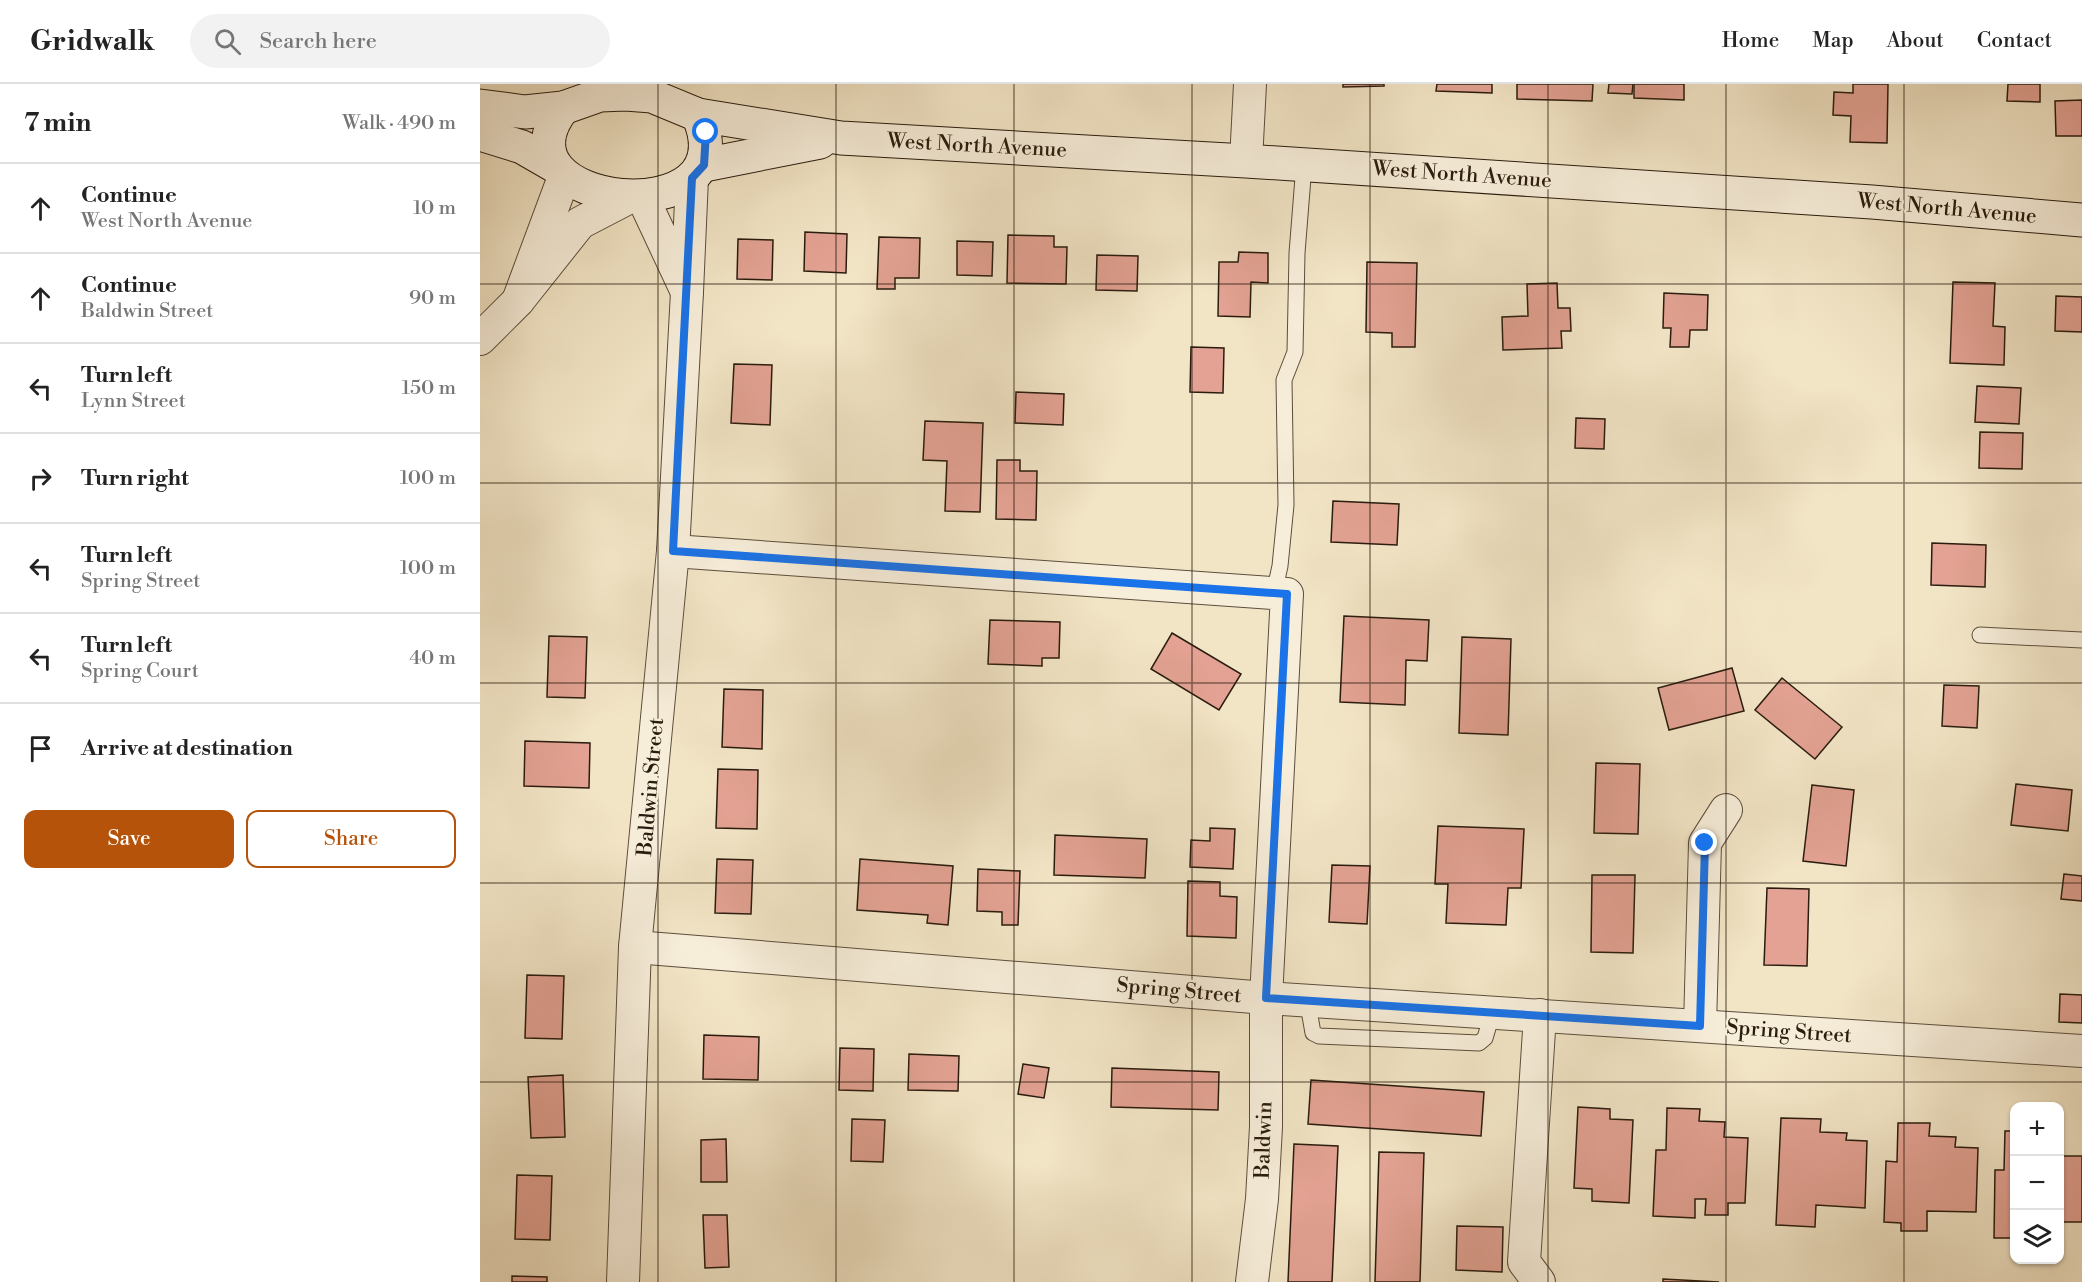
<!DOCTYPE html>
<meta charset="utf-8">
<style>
:root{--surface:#fff;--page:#f2f2f2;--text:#222;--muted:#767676;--line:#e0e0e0;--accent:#b45309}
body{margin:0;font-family:"Libre Bodoni",serif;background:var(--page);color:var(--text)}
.controls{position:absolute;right:18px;bottom:18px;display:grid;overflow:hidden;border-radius:12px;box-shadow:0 2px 4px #0004}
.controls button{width:54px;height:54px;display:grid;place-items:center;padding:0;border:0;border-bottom:2px solid var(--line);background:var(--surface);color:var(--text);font:30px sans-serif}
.stop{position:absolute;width:18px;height:18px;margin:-14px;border:4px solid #1a73e8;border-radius:50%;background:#fff}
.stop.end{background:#1a73e8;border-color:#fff;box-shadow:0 2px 6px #0008}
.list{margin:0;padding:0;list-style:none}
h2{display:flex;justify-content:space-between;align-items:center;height:78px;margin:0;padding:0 24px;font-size:26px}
h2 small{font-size:20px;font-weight:400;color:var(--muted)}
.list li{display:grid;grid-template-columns:39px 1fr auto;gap:18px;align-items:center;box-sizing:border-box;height:90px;padding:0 24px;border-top:2px solid var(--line)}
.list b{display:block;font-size:22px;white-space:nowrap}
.list p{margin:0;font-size:20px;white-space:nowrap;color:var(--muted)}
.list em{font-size:20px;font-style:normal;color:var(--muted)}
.actions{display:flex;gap:12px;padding:18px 24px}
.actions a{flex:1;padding:14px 0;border:2px solid var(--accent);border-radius:12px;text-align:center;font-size:21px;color:var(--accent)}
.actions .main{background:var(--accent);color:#fff}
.icon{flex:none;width:33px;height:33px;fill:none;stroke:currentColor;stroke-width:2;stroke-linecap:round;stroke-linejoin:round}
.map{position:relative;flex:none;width:1602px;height:1198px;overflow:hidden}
header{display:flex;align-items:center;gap:36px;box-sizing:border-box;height:84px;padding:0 30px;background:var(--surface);border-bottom:2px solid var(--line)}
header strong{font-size:28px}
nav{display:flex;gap:33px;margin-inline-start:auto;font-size:21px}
.search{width:420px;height:54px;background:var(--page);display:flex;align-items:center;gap:15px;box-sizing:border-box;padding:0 21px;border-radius:33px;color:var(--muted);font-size:22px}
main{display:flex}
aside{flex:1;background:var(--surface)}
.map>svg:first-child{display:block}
</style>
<header>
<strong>Gridwalk</strong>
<div class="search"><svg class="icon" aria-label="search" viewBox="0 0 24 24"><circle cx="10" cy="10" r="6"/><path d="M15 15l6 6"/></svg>Search here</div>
<nav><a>Home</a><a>Map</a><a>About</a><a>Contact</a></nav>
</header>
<main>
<aside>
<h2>7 min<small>Walk · 490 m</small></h2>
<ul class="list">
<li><svg class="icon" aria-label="ahead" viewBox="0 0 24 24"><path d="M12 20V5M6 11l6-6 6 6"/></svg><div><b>Continue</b><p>West North Avenue</p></div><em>10 m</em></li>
<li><svg class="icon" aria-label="ahead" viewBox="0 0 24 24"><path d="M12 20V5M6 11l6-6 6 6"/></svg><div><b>Continue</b><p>Baldwin Street</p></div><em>90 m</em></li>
<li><svg class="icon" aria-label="left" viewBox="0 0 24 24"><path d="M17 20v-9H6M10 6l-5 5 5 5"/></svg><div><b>Turn left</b><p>Lynn Street</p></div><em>150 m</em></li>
<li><svg class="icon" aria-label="right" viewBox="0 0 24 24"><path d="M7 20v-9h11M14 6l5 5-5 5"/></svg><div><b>Turn right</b></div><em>100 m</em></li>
<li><svg class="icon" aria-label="left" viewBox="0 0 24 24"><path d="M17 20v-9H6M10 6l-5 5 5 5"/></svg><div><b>Turn left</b><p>Spring Street</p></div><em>100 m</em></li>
<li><svg class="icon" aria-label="left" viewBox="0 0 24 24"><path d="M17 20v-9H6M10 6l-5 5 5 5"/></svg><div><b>Turn left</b><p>Spring Court</p></div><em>40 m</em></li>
<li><svg class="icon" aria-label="arrive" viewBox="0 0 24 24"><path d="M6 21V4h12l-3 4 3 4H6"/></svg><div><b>Arrive at destination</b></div></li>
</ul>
<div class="actions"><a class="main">Save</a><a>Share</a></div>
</aside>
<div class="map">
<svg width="1602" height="1198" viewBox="0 0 1602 1198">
<rect width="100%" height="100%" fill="#f2e5c6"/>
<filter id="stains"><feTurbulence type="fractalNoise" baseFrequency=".00333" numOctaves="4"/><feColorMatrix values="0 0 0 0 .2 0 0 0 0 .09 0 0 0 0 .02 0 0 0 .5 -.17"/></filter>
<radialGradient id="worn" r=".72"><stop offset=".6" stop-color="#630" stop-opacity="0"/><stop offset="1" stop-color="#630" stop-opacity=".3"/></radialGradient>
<g fill="#e3a293" stroke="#2a1c0e" stroke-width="1.5">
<polygon points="863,0 904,0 904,2 863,3"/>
<polygon points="957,0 1012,0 1012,9 956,7"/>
<polygon points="1037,0 1113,0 1112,17 1037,15"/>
<polygon points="1129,0 1153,0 1152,10 1128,9"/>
<polygon points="1154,0 1204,0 1204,16 1154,14"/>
<polygon points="1373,0 1408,0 1407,59 1370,58 1371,32 1353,31 1354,8 1373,9"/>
<polygon points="1528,0 1560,0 1560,18 1527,17"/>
<polygon points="1602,16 1602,52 1576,52 1575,17"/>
<polygon points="325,148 367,150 366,189 324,187"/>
<polygon points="528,151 574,152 574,163 587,163 586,200 527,199"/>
<polygon points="399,153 440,154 439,194 415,194 415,205 397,205"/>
<polygon points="258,155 293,156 292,196 257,195"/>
<polygon points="477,157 513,158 512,192 477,191"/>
<polygon points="759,168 788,169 788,199 771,198 770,233 738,232 739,178 758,178"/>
<polygon points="617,171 658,172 657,207 616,206"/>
<polygon points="887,178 937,179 935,263 912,263 912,249 886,248"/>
<polygon points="1473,198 1515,199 1513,242 1525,243 1524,281 1470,279"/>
<polygon points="1077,199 1078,224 1090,224 1091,247 1081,247 1082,264 1023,266 1022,233 1048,232 1047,200"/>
<polygon points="1184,209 1228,211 1227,246 1210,246 1209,263 1190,263 1191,244 1183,244"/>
<polygon points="1576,212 1602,213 1602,248 1575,247"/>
<polygon points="711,263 744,264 743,309 710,308"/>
<polygon points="254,280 292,281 290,341 251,339"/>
<polygon points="1497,302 1541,304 1539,340 1495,338"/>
<polygon points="536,308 584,310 583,341 535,339"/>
<polygon points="1096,334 1125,335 1124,365 1095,364"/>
<polygon points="445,337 503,339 500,428 465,427 467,377 443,376"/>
<polygon points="1500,348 1543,349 1542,385 1499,384"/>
<polygon points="517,376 540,376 540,387 557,387 556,436 516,435"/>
<polygon points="853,417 919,420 917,461 851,458"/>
<polygon points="1452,459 1506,461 1505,503 1451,501"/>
<polygon points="864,532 949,536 947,577 926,576 925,621 860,618"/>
<polygon points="510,536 580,538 579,574 562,574 562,582 508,580"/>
<polygon points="692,549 761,590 739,626 671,585"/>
<polygon points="69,552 107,553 105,614 67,613"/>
<polygon points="982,553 1031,555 1028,651 979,649"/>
<polygon points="1252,584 1264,627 1189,646 1178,604"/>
<polygon points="1302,594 1362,643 1335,675 1275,626"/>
<polygon points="1464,601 1499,602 1497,644 1462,642"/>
<polygon points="244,605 283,606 282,665 242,663"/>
<polygon points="45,657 110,659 109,704 44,702"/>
<polygon points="1116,679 1160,680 1158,750 1114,749"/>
<polygon points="238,685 278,686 277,745 236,744"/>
<polygon points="1536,700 1592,706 1588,747 1531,741"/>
<polygon points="1332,701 1374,706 1366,782 1323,777"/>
<polygon points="958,742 1044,745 1041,804 1028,804 1026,841 966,839 968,800 955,800"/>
<polygon points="730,744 755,745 753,785 710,783 711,756 730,757"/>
<polygon points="575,751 667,755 665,794 574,791"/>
<polygon points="237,775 273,776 271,830 235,829"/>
<polygon points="380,775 473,782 468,841 447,839 448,831 377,826"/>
<polygon points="852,781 890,782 887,840 849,838"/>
<polygon points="498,785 540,787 538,841 522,841 522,828 497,827"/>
<polygon points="1584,790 1602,792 1602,817 1581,815"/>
<polygon points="1112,791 1155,791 1153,869 1111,868"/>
<polygon points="708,797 740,798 740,812 757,813 756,854 707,852"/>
<polygon points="1287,804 1329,805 1327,882 1284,881"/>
<polygon points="47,891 84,892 82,955 45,954"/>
<polygon points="1580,910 1602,911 1602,939 1579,938"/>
<polygon points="224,951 279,953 278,996 223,995"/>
<polygon points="360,964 394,965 393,1007 359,1006"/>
<polygon points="429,970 479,972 478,1007 428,1006"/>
<polygon points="543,980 569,984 564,1014 538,1010"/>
<polygon points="632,984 739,988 738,1026 631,1023"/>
<polygon points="83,991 85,1053 51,1054 48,993"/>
<polygon points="831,996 1004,1008 1001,1052 828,1040"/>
<polygon points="1098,1023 1130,1025 1130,1035 1153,1036 1149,1119 1112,1117 1112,1105 1094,1104"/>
<polygon points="1187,1024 1220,1025 1219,1037 1245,1038 1244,1053 1268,1054 1265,1119 1248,1119 1248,1131 1225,1131 1226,1115 1215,1115 1215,1134 1173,1132 1176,1066 1186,1066"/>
<polygon points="1301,1034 1341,1035 1340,1048 1367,1049 1366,1056 1387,1057 1385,1124 1336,1121 1335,1143 1296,1141"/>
<polygon points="372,1035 405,1036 403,1078 371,1077"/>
<polygon points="1418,1039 1450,1039 1449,1052 1476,1053 1475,1063 1498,1064 1496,1128 1447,1127 1447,1147 1421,1147 1421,1139 1404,1138 1406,1077 1417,1078"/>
<polygon points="1525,1047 1534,1047 1534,1154 1514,1154 1515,1086 1524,1086"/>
<polygon points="246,1055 247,1098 221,1098 221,1056"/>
<polygon points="814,1060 858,1062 852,1198 808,1198"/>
<polygon points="1580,1061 1583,1061 1583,1072 1602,1072 1602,1138 1580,1138"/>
<polygon points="899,1068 944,1069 940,1198 895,1198"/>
<polygon points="37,1091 72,1092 70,1156 35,1155"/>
<polygon points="223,1131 247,1131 249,1183 225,1184"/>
<polygon points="977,1142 1023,1143 1022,1188 976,1186"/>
<polygon points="32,1192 67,1193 67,1198 32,1198"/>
<polygon points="1183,1195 1239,1198 1183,1198"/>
</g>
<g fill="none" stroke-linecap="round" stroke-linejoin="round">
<defs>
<g id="service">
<polyline points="794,509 800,482 806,421 804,296 815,268 817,169 824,81"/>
<polyline points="1500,551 1602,556"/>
<polyline points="827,915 833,949 839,952 999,959 1005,954 1013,927"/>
</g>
<g id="minor">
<polyline points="766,77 770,0"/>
<polyline points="84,93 38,217 100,139 148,114"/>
<polyline points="162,112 207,208 212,94"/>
<polyline points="0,255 38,217"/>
<polyline points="193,467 807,510 786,914 786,1043 782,1115 772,1198"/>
<polyline points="155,863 786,914 1602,967"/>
<polyline points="1220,942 1225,759 1246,726"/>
<polyline points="143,1198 155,863 193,467 207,208"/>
<polyline points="1059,1198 1044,1178 1060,931"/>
</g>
<g id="secondary">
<polyline points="0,22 45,28 83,24 120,11 146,10 172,12 218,31 361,54 766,77 1392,118 1602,136"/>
<path d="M83,24C4,125 273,154 218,31"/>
<polyline points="0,50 42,63 75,82"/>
<polyline points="224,81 340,58"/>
</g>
</defs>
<use href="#service" stroke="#5c4e3c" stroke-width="17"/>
<use href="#minor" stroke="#5c4e3c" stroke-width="34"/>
<use href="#secondary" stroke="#2a1c0e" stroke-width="35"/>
<use href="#service" stroke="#f7eeda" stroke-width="15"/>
<use href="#minor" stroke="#f7eeda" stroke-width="32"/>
<use href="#secondary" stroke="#f7eeda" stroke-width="33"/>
</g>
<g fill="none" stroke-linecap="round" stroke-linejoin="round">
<polyline stroke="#1a73e8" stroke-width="8" points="226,48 224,81 212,94 193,467 807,510 786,914 1220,942 1225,759"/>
</g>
<path fill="none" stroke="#2a1c0e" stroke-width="1.5" stroke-opacity="0.55" d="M178,0V1198M356,0V1198M534,0V1198M712,0V1198M890,0V1198M1068,0V1198M1246,0V1198M1424,0V1198M0,200H1602M0,399H1602M0,599H1602M0,799H1602M0,998H1602"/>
<g text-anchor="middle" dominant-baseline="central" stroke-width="4.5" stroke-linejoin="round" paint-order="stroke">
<g font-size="21" fill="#2a1c0e" stroke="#f7eeda">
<text transform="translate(497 62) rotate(3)">West North Avenue</text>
<text transform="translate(982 91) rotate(4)">West North Avenue</text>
<text transform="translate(1467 125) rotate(5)">West North Avenue</text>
<text transform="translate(171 703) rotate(-85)">Baldwin Street</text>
<text transform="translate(699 907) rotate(5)">Spring Street</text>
<text transform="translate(1309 948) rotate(4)">Spring Street</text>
<text transform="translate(784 1056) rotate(-88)">Baldwin</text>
</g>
</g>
<rect width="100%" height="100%" filter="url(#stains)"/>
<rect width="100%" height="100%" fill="url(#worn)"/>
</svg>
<div class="controls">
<button>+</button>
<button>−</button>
<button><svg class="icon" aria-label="layers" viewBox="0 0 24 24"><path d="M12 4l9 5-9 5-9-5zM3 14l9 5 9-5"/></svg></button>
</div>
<div class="stop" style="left:226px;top:48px"></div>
<div class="stop end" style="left:1225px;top:759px"></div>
</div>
</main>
